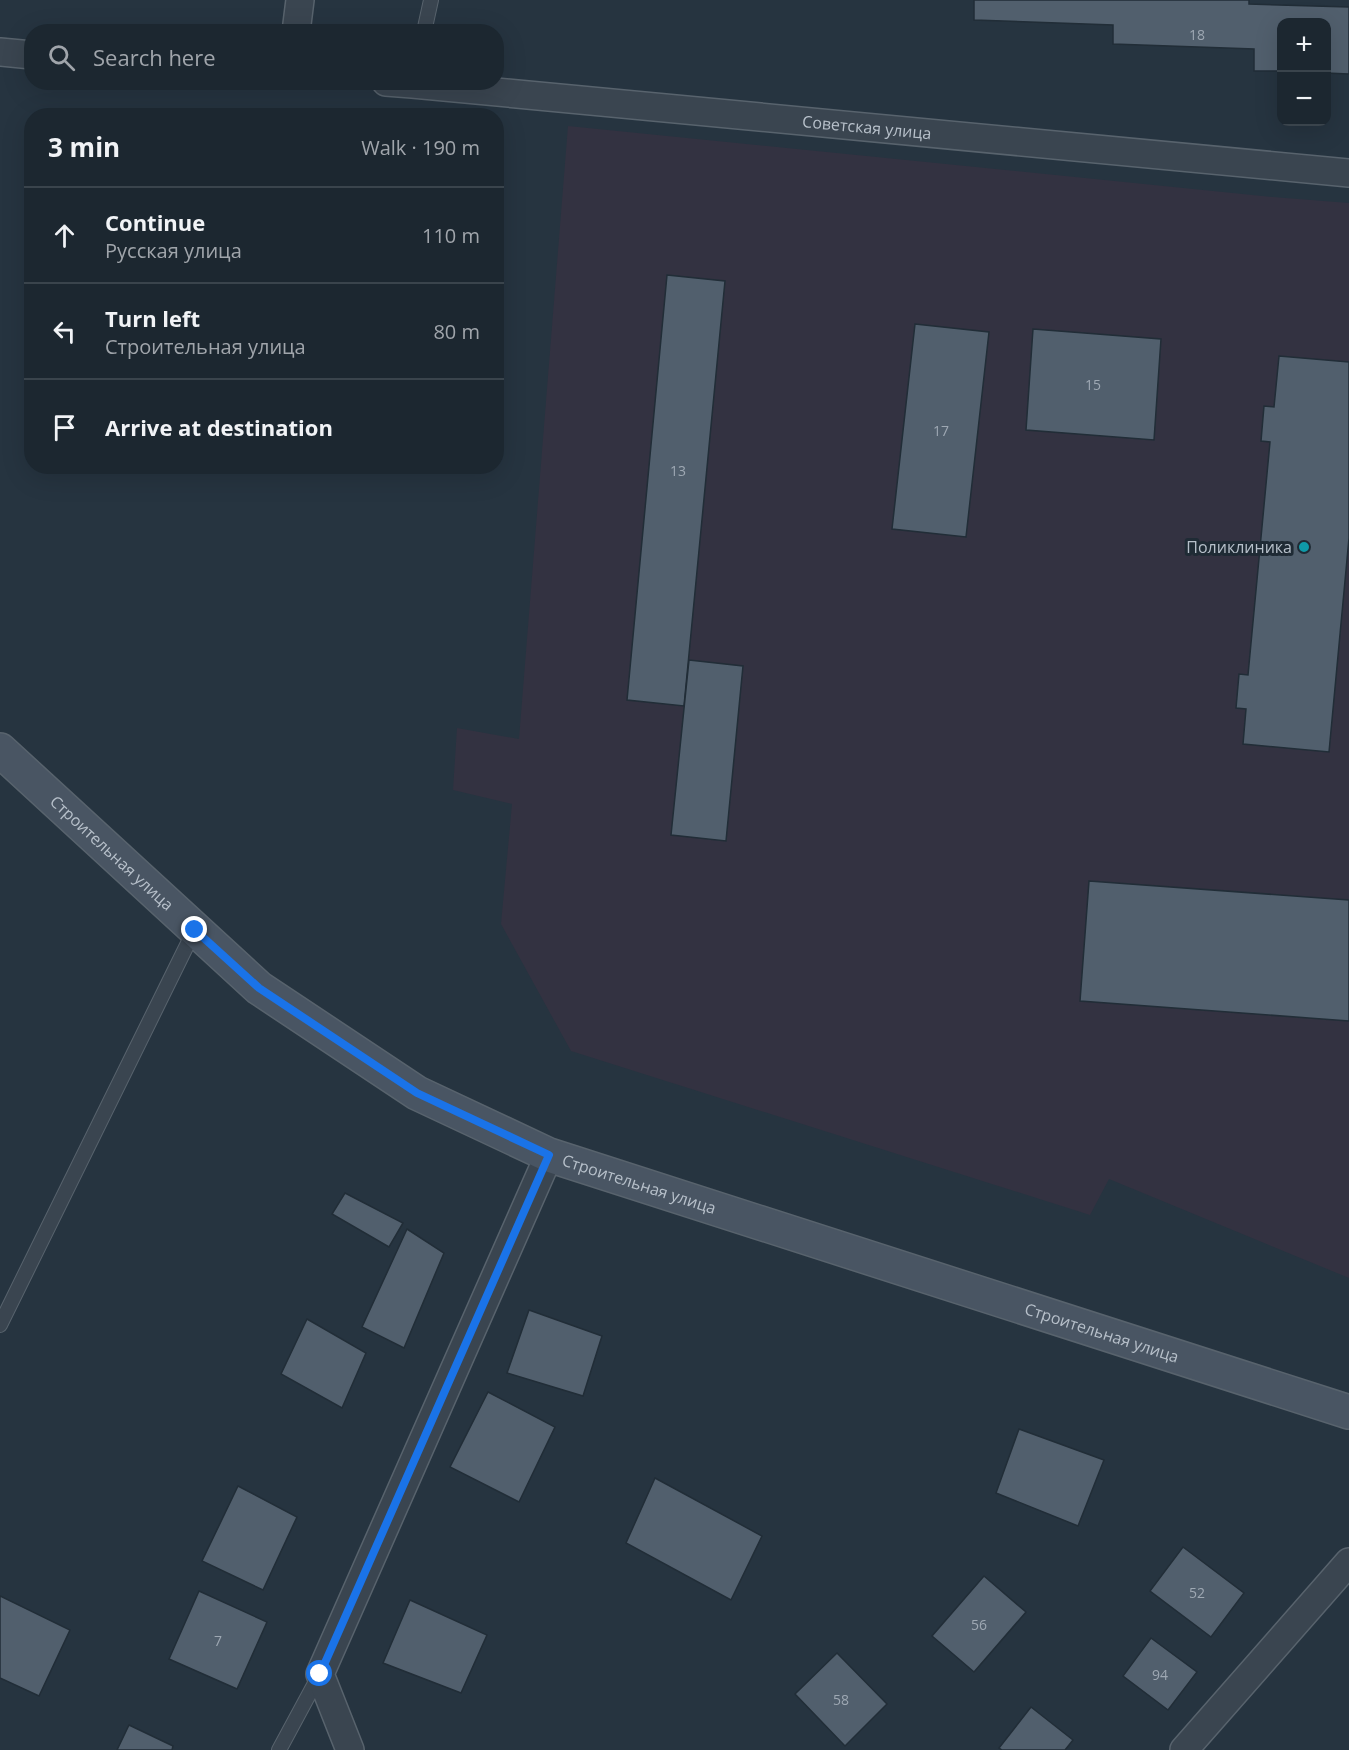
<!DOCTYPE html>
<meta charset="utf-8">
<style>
:root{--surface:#1c2730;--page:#29333c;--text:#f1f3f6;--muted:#a0a5ab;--line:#3a444c}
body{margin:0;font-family:"Open Sans",sans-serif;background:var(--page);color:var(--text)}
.controls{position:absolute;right:18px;top:18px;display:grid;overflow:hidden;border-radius:12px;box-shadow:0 6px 24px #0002}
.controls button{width:54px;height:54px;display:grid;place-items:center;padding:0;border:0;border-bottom:2px solid var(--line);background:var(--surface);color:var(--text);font:30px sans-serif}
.stop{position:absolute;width:18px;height:18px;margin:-14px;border:4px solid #1a73e8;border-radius:50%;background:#fff}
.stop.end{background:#1a73e8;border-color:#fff;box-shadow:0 2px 6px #0008}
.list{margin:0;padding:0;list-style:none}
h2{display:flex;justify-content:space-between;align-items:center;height:78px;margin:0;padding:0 24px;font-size:26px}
h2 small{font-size:20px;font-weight:400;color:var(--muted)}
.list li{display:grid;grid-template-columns:39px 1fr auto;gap:18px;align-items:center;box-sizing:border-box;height:96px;padding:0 24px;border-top:2px solid var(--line)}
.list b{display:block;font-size:22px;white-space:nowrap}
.list p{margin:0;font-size:20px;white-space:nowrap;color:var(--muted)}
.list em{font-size:20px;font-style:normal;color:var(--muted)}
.icon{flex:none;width:33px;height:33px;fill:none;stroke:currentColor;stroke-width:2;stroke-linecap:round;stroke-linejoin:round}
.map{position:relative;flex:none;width:1349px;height:1750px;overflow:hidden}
.search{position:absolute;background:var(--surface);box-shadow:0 6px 24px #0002;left:24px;top:24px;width:480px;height:66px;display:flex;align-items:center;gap:15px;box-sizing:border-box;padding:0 21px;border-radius:24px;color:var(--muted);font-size:22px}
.panel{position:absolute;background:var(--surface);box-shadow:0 6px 24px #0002;left:24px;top:108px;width:480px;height:366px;border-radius:24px}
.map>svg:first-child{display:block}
</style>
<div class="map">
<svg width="1349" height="1750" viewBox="0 0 1349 1750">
<rect width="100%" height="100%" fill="#263440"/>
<polygon fill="#333241" points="568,126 1273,197 1349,203 1349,1278 1109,1179 1090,1215 571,1051 501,924 512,804 453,790 457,728 519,739"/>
<g fill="#515f6d" stroke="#212d37" stroke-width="1.5">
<polygon points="974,0 1249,0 1249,4 1349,7 1349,74 1326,73 1326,22 1282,22 1282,71 1254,71 1254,49 1113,44 1113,25 974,20"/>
<polygon points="667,275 725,281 684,706 627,700"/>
<polygon points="915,324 989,332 966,537 892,529"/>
<polygon points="1033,329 1161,339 1154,440 1026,430"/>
<polygon points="1279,356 1349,362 1349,538 1329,752 1243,744 1246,709 1236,708 1239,674 1248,675 1270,442 1261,441 1264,406 1274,407"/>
<polygon points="689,660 743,666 726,841 671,835"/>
<polygon points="1089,881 1349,900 1349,1021 1080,1001"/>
<polygon points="345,1193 403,1223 389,1247 332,1214"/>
<polygon points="407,1229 444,1253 404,1348 362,1327"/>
<polygon points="529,1310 602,1336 583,1396 507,1373"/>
<polygon points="307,1319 366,1353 342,1408 281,1374"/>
<polygon points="488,1392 555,1427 519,1502 450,1467"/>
<polygon points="1019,1429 1104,1460 1078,1526 996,1493"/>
<polygon points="655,1478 762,1536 731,1600 626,1543"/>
<polygon points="238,1486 297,1517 263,1590 202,1561"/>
<polygon points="1183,1547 1244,1593 1211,1637 1150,1591"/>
<polygon points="984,1576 1026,1612 974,1672 932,1636"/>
<polygon points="199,1591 267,1622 237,1689 169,1659"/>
<polygon points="0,1596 70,1630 39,1696 0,1678"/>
<polygon points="410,1600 487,1635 461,1693 383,1663"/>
<polygon points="1151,1638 1197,1672 1168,1710 1123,1676"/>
<polygon points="837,1653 887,1704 845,1746 795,1694"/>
<polygon points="1031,1707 1073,1740 1065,1750 1002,1750 999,1748"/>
<polygon points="129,1725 173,1746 172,1750 117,1750"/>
</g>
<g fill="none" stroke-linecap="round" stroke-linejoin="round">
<defs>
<g id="lane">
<polyline points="424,32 431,0"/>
<polyline points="0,1325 195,929"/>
<polyline points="279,1750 320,1674"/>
</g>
<g id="street">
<polyline points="296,32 300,0"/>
<polyline points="0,52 32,55"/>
<path id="s1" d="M386,82L412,84L1349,173"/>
<polyline points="350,1750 320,1674 549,1155"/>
<polyline points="1184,1750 1349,1562"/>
</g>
<g id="secondary">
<path id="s2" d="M0,750L259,988L417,1093L549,1155L1349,1412"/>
</g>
</defs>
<use href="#lane" stroke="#58636d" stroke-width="16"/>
<use href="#street" stroke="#58636d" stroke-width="30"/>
<use href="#secondary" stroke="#58636d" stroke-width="36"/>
<use href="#lane" stroke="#3a4550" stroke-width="14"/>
<use href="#street" stroke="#3a4550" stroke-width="27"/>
<use href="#secondary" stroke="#495563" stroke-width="33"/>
</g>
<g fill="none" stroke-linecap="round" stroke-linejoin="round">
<polyline stroke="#1a73e8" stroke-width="8" points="195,930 259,988 417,1093 549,1155 320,1674"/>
</g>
<circle fill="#0f9aa8" stroke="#1f2b35" stroke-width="2" cx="1304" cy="547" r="6"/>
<g text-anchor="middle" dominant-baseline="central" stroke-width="6" stroke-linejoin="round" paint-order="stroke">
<g font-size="14" fill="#9ea8b3">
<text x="1197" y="34">18</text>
<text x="1093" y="384">15</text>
<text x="941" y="430">17</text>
<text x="678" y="470">13</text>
<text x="1197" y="1592">52</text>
<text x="979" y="1624">56</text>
<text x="218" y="1640">7</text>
<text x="1160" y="1674">94</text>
<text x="841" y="1699">58</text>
</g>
<g font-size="16" fill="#b7c0ca" stroke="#1f2b35">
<text stroke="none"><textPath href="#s1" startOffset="483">Советская улица</textPath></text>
<text stroke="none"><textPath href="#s2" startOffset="152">Строительная улица</textPath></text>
<text stroke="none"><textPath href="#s2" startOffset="782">Строительная улица</textPath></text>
<text stroke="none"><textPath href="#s2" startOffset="1268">Строительная улица</textPath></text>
</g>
<g font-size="16" fill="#b7c0ca" stroke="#1f2b35" text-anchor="end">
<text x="1292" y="547">Поликлиника</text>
</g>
</g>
</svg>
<div class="controls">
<button>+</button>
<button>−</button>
</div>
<div class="stop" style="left:320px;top:1674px"></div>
<div class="stop end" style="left:195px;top:930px"></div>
<div class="search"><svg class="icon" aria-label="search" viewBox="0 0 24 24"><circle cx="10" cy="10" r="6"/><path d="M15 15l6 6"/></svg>Search here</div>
<section class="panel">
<h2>3 min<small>Walk · 190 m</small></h2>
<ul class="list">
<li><svg class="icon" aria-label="ahead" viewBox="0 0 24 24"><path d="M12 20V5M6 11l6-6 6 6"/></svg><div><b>Continue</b><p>Русская улица</p></div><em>110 m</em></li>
<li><svg class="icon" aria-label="left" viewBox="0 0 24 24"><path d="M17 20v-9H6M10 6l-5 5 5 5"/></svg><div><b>Turn left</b><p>Строительная улица</p></div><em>80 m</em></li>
<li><svg class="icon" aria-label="arrive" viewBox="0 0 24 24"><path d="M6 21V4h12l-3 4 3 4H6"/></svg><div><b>Arrive at destination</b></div></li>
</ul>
</section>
</div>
